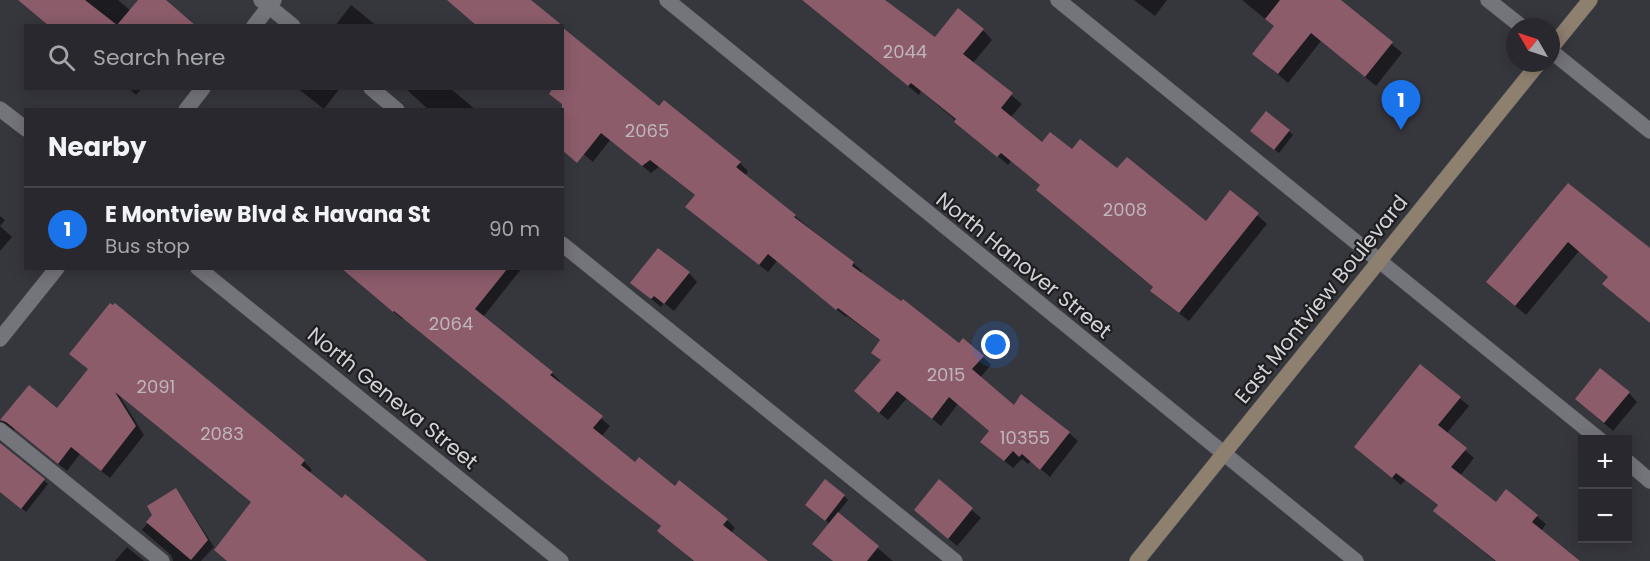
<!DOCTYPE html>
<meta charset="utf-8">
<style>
:root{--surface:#28282e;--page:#34343a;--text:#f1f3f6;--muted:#a5a6aa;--line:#44444a;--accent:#1a73e8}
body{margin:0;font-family:Poppins,sans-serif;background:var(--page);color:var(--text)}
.controls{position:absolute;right:18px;bottom:18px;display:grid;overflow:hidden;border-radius:0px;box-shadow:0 3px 15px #0003}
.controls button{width:54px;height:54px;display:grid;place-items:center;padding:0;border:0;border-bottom:2px solid var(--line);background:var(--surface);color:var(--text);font:30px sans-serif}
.compass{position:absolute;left:1506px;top:18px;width:54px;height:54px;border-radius:50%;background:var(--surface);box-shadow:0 3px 15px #0003;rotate:309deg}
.you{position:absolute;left:996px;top:345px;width:21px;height:21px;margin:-15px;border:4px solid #fff;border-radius:50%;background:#1a73e8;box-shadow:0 0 0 9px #1a73e833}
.badge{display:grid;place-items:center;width:39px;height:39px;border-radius:50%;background:var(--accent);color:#fff;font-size:20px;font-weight:700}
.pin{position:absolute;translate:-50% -50px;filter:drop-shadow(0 2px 3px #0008)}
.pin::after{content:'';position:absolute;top:32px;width:21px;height:18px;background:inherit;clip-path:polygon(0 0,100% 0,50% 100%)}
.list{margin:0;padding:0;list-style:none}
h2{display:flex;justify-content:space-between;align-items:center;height:78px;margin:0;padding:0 24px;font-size:26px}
h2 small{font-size:20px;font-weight:400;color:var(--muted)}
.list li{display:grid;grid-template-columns:39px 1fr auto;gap:18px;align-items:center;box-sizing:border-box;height:84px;padding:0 24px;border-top:2px solid var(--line)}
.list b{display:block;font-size:22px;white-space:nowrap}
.list p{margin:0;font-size:20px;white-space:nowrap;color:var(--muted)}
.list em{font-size:20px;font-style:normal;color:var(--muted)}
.icon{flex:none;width:33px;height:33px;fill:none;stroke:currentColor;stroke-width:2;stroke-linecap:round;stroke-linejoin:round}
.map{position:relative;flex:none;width:1650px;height:561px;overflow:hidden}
.search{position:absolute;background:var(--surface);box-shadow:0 3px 15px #0003;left:24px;top:24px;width:540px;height:66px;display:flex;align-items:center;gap:15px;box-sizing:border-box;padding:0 21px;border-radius:0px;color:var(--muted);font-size:22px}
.panel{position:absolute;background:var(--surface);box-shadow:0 3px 15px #0003;left:24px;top:108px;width:540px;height:162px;border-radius:0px}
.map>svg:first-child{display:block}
</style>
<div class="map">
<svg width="1650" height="561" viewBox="0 0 1650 561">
<rect width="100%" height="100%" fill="#36363d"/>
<g fill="#0007">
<polygon points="18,0 118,0 131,11 140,0 164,0 185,26 49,26"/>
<polygon points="802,0 884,0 935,39 983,30 992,40 973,63 1022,104 1010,118 1042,144 1072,151 1117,171 1206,223 1231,192 1267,224 1189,321 1162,300 1154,288 1047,199 1038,190 1041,185 1011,161 1008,165 921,91 919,95"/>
<polygon points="1134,0 1167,0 1155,16"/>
<polygon points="1242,0 1331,0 1360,17 1402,53 1376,86 1321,41 1288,83 1254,54 1275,27"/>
<polygon points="351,5 377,26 335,26"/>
<polygon points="128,88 142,88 136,95"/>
<polygon points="297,88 340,88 324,109"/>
<polygon points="408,88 450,88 476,110 429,110 407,90"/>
<polygon points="659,108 740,163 748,171 745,176 853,263 862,271 861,274 959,345 983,357 991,365 980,378 1014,407 1069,433 1078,441 1050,477 1031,461 1028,464 1022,459 1013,468 991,450 990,432 958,404 941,426 907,398 888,420 864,400 882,361 873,353 881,341 847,316 846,317 777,261 768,272 696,215 696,196 659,167 651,173 610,140 593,162 566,140"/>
<polygon points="1289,131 1293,135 1279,153 1256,135"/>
<polygon points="1568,185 1650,251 1650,323 1604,284 1609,278 1579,251 1526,315 1498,292"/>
<polygon points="0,216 5,220 0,226"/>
<polygon points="0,226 12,237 0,251"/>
<polygon points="342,268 522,268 483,317 552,373 560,381 559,383 610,426 601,437 635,464 727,520 735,528 731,533 766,561 693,561 659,531 662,527 403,318 402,319"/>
<polygon points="689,273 697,282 674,311 664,303 661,307 632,283"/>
<polygon points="1421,366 1469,406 1446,434 1474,458 1460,476 1496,504 1506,491 1546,524 1541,531 1578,561 1495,561 1443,519 1439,506 1405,480 1401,485 1356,447"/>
<polygon points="90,370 304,461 312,470 309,473 426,561 227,561 253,503 119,395 144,435 110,478 80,454 67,471 16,430 8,429 0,421 25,391 57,411"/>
<polygon points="1629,393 1637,402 1613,431 1585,407"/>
<polygon points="0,444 48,484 26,512 0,490"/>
<polygon points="939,482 981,518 957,546 924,518"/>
<polygon points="175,490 181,496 214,547 201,561 173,561 171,555 142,530"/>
<polygon points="844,496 848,500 837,514 893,561 833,561 830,524 811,509"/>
<polygon points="127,547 144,561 115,561"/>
</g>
<g fill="#8c5c6b">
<polygon points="18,0 85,0 117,25 138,0 166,0 196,26 49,26"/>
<polygon points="447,0 531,0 563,26 477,26"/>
<polygon points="802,0 885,0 935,37 958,8 984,29 963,54 1013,93 1001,108 1042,142 1050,132 1072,149 1080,139 1117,168 1127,157 1206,221 1230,190 1259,213 1179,313 1150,291 1153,287 1036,190 1040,185 1001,153 997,157 954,122 956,119 911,83 908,86"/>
<polygon points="1280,0 1341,0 1393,42 1365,77 1311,33 1278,74 1252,54 1274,26 1265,19"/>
<polygon points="562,27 659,106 664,100 741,162 736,167 796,215 794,217 854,262 852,266 901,301 903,299 959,343 963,338 984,356 972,369 1014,405 1021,394 1070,432 1040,470 1022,454 1019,457 1013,451 1004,461 980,442 989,431 949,397 932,419 897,391 879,413 854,391 881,360 871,353 880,340 838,308 836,310 768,254 759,265 685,207 695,195 650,160 642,166 601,133 577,163 562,150 562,104 549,94 553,88 562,88"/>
<polygon points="1266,111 1290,130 1274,150 1250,131"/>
<polygon points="1568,183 1650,248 1650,323 1602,284 1608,277 1568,242 1515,306 1486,282"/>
<polygon points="658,248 690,272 664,304 654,296 651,299 630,283"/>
<polygon points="341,268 508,268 475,309 553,372 550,375 603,416 593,428 635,462 639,457 675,486 679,480 728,519 723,525 768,561 694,561 657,531 661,526 603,481 394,311 393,312"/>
<polygon points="110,303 113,305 115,303 305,460 301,465 342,498 345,494 427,561 227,561 214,550 251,502 115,392 136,426 101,471 71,447 58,464 6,422 0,420 29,385 57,408 88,369 69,354"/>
<polygon points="1420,364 1461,397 1438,425 1467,448 1451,467 1496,502 1506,489 1538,515 1532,522 1580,561 1496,561 1433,511 1438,505 1396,473 1392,478 1354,447"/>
<polygon points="1600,368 1630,392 1604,423 1575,399"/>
<polygon points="0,443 45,479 21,509 0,492"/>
<polygon points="825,479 845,495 825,521 805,505"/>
<polygon points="939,479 973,508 948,539 914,510"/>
<polygon points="176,488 208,540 191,560 146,522 152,515 147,506"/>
<polygon points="838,512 879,546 867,561 833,561 812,544"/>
</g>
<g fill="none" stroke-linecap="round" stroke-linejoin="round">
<defs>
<g id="service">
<polyline points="261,0 293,26"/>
<polyline points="1058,0 1600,440"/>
<polyline points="371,88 397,110"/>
<polyline points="562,244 955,561"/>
<polyline points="0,430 162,561"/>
<polyline points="1628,462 1650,481"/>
</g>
<g id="minor">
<polyline points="667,0 1356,561"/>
<polyline points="1488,0 1522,27"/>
<polyline points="254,26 274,0"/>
<polyline points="0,109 26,129"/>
<polyline points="186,110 203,88"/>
<polyline points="198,268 561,561"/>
<polyline points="0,339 57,268"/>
</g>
<polyline id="tertiary" points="1551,51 1650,131"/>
<g id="secondary">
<polyline points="1551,48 1590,0"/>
<polyline points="1137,561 1539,63"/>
</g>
</defs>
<use href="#service" stroke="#545459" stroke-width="16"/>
<use href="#minor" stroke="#545459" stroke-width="16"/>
<use href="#tertiary" stroke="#545459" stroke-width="16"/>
<use href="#secondary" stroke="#545459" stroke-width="16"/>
<use href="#service" stroke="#74747b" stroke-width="15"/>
<use href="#minor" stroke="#74747b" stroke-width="15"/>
<use href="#tertiary" stroke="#74747b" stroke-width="15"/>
<use href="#secondary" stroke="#8e806f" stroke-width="15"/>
</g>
<g text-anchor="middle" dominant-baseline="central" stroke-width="4.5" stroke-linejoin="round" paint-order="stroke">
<g font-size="18" fill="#c0b5bb">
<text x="905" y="51">2044</text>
<text x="647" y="130">2065</text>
<text x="1125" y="209">2008</text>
<text x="451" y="323">2064</text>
<text x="946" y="374">2015</text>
<text x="156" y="386">2091</text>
<text x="222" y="433">2083</text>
<text x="1025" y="437">10355</text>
</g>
<g font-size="21" fill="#d2d3d6" stroke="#1e1e21">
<text transform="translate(1024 265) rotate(39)">North Hanover Street</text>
<text transform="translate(1321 299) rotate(-51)">East Montview Boulevard</text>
<text transform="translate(393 398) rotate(39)">North Geneva Street</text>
</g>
</g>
</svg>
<div class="controls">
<button>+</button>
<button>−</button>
</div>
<svg class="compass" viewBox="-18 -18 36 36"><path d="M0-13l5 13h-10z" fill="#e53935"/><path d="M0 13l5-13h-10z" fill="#a5a6aa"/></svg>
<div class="you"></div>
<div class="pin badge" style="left:1401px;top:130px">1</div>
<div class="search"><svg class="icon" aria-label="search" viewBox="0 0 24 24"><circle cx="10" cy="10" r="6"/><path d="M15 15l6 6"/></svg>Search here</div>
<section class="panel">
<h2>Nearby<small></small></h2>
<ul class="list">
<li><span class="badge">1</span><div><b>E Montview Blvd &amp; Havana St</b><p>Bus stop</p></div><em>90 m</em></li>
</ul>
</section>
</div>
